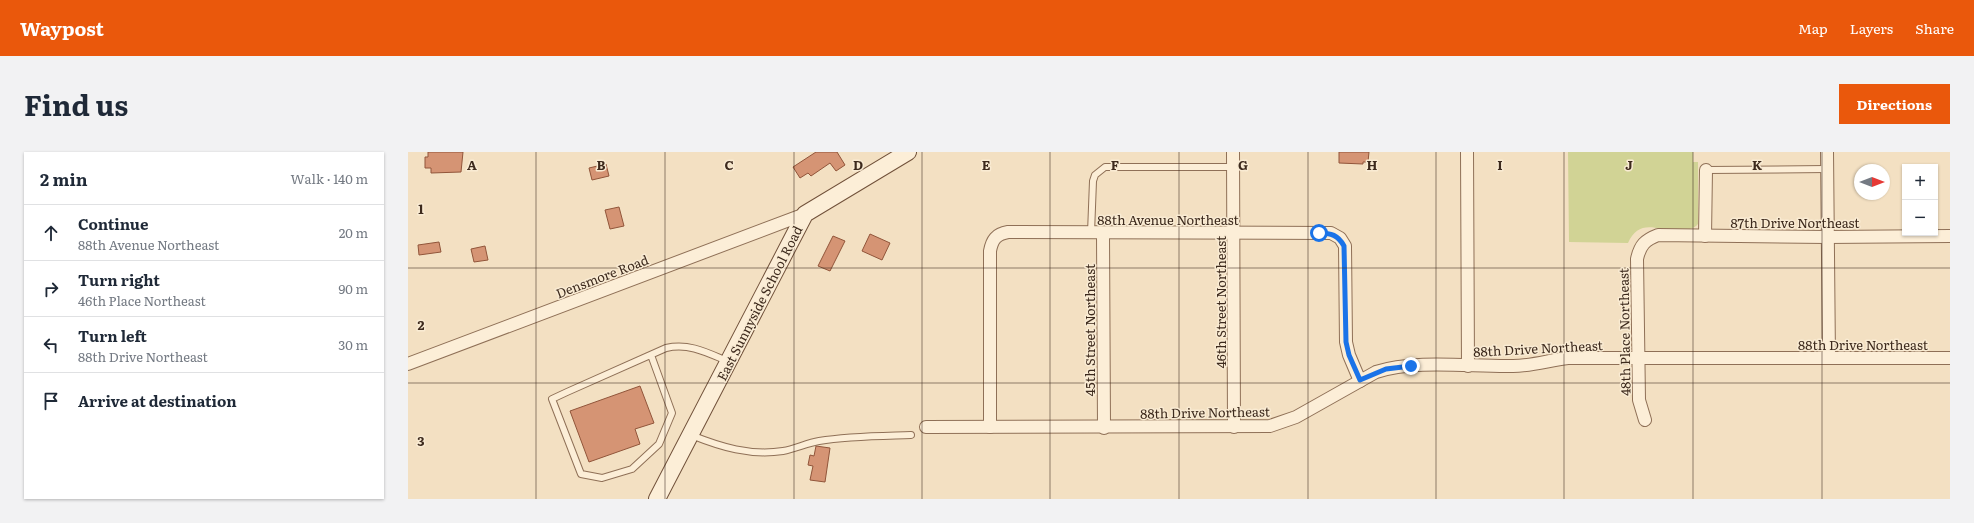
<!DOCTYPE html>
<meta charset="utf-8">
<style>
:root{--surface:#fff;--page:#f2f2f3;--text:#1f2937;--muted:#747a83;--line:#e0e1e3;--accent:#ea580c}
body{margin:0;font-family:Literata,serif;background:var(--page);color:var(--text)}
.controls{position:absolute;right:12px;top:12px;display:grid;overflow:hidden;border-radius:0px;box-shadow:0 1px 3px #0004}
.controls button{width:36px;height:36px;display:grid;place-items:center;padding:0;border:0;border-bottom:1px solid var(--line);background:var(--surface);color:var(--text);font:20px sans-serif}
.compass{position:absolute;left:1446px;top:12px;width:36px;height:36px;border-radius:50%;background:var(--surface);box-shadow:0 1px 3px #0004;rotate:90deg}
.stop{position:absolute;width:12px;height:12px;margin:-9px;border:3px solid #1a73e8;border-radius:50%;background:#fff}
.stop.end{background:#1a73e8;border-color:#fff;box-shadow:0 1px 4px #0008}
.list{margin:0;padding:0;list-style:none}
h2{display:flex;justify-content:space-between;align-items:center;height:52px;margin:0;padding:0 16px;font-size:17px}
h2 small{font-size:13px;font-weight:400;color:var(--muted)}
.list li{display:grid;grid-template-columns:26px 1fr auto;gap:12px;align-items:center;box-sizing:border-box;height:56px;padding:0 16px;border-top:1px solid var(--line)}
.list b{display:block;font-size:15px;white-space:nowrap}
.list p{margin:0;font-size:13px;white-space:nowrap;color:var(--muted)}
.list em{font-size:13px;font-style:normal;color:var(--muted)}
.icon{flex:none;width:22px;height:22px;fill:none;stroke:currentColor;stroke-width:2;stroke-linecap:round;stroke-linejoin:round}
.map{position:relative;flex:none;width:1542px;height:347px;overflow:hidden;border-radius:0px}
header{display:flex;align-items:center;gap:24px;box-sizing:border-box;height:56px;padding:0 20px;background:var(--accent);color:#fff}
header strong{font-size:19px}
nav{display:flex;gap:22px;margin-inline-start:auto;font-size:14px}
.intro{display:flex;align-items:center;justify-content:space-between;box-sizing:border-box;height:96px;padding:0 24px}
h1{margin:0;font-size:28px}
.button{padding:10px 18px;border-radius:0px;background:var(--accent);color:#fff;font-size:14px;font-weight:700}
main{display:flex;gap:24px;padding:0 24px}
aside{flex:1;background:var(--surface);border-radius:0px;box-shadow:0 1px 3px #0004}
.map>svg:first-child{display:block}
</style>
<header>
<strong>Waypost</strong>
<nav><a>Map</a><a>Layers</a><a>Share</a></nav>
</header>
<div class="intro"><h1>Find us</h1><a class="button">Directions</a></div>
<main>
<aside>
<h2>2 min<small>Walk · 140 m</small></h2>
<ul class="list">
<li><svg class="icon" aria-label="ahead" viewBox="0 0 24 24"><path d="M12 20V5M6 11l6-6 6 6"/></svg><div><b>Continue</b><p>88th Avenue Northeast</p></div><em>20 m</em></li>
<li><svg class="icon" aria-label="right" viewBox="0 0 24 24"><path d="M7 20v-9h11M14 6l5 5-5 5"/></svg><div><b>Turn right</b><p>46th Place Northeast</p></div><em>90 m</em></li>
<li><svg class="icon" aria-label="left" viewBox="0 0 24 24"><path d="M17 20v-9H6M10 6l-5 5 5 5"/></svg><div><b>Turn left</b><p>88th Drive Northeast</p></div><em>30 m</em></li>
<li><svg class="icon" aria-label="arrive" viewBox="0 0 24 24"><path d="M6 21V4h12l-3 4 3 4H6"/></svg><div><b>Arrive at destination</b></div></li>
</ul>
</aside>
<div class="map">
<svg width="1542" height="347" viewBox="0 0 1542 347">
<rect width="100%" height="100%" fill="#f3e0c2"/>
<path fill="#d1d395" d="M1160,0H1285V10H1290V72C1284,80 1263,80 1253,77C1238,73 1227,75 1220,91L1161,90Z"/>
<g fill="#d59474" stroke="#91553a">
<polygon points="20,0 55,0 53,20 23,21 23,16 17,16 17,5 20,5"/>
<polygon points="408,0 429,0 437,13 428,19 422,11 403,24 400,21 392,26 385,15"/>
<polygon points="931,0 961,0 960,10 955,10 955,12 931,11"/>
<polygon points="198,12 201,24 184,28 181,16"/>
<polygon points="211,55 216,74 202,77 197,58"/>
<polygon points="462,82 482,91 474,108 454,99"/>
<polygon points="425,84 437,89 422,119 410,114"/>
<polygon points="31,90 33,100 11,103 10,93"/>
<polygon points="77,94 80,108 66,110 63,97"/>
<polygon points="232,234 246,271 227,277 232,292 181,310 162,259"/>
<polygon points="408,294 422,296 417,330 402,328 405,314 400,313 402,303 406,304"/>
</g>
<g fill="none" stroke-linecap="round" stroke-linejoin="round">
<defs>
<g id="lane">
<polyline points="1298,18 1419,17"/>
<polyline points="683,81 685,29 687,23 697,15 825,15"/>
<path d="M243,203L264,261L251,292L224,317L194,326L173,322L144,247L159,240L258,196C281,191 298,200 319,209"/>
<path d="M283,283C313,295 342,304 375,299C387,297 399,291 411,289C441,284 472,284 503,283"/>
</g>
<g id="street">
<polyline points="825,0 826,275"/>
<polyline points="1059,0 1060,214"/>
<polyline points="1419,0 1421,206"/>
<polyline points="695,81 696,276"/>
<polyline points="1297,84 1298,18"/>
<polyline points="0,212 397,62"/>
<path d="M1237,268L1231,248L1229,107C1232,93 1237,88 1250,83L1419,85L1542,84"/>
<path d="M518,275L862,274L888,265L968,220C1008,207 1063,215 1105,214C1124,214 1142,208 1160,206H1542"/>
<path d="M582,275V99C584,88 588,82 600,80L923,81L932,86L937,94L938,190L941,203L952,229"/>
</g>
<polyline id="secondary" points="249,347 397,62 500,0"/>
</defs>
<use href="#lane" stroke="#8f7057" stroke-width="8"/>
<use href="#street" stroke="#8f7057" stroke-width="14"/>
<use href="#secondary" stroke="#71513a" stroke-width="18"/>
<use href="#lane" stroke="#fceed7" stroke-width="6"/>
<use href="#street" stroke="#fceed7" stroke-width="12"/>
<use href="#secondary" stroke="#fceed7" stroke-width="16"/>
</g>
<g fill="none" stroke-linecap="round" stroke-linejoin="round">
<path stroke="#1a73e8" stroke-width="5" d="M911,81C923,81 930,83 936,94L938,190L941,203L952,228L978,217L1003,214"/>
</g>
<path fill="none" stroke="#3d2a1d" stroke-width="1" stroke-opacity="0.55" d="M128,0V347M257,0V347M386,0V347M514,0V347M642,0V347M771,0V347M900,0V347M1028,0V347M1156,0V347M1285,0V347M1414,0V347M0,116H1542M0,231H1542"/>
<g text-anchor="middle" dominant-baseline="central" stroke-width="3" stroke-linejoin="round" paint-order="stroke">
<g font-size="13" fill="#3d2a1d" stroke="#f9ebd3">
<text x="760" y="67">88th Avenue Northeast</text>
<text x="1387" y="70">87th Drive Northeast</text>
<text transform="translate(194 124) rotate(-21)">Densmore Road</text>
<text transform="translate(812 150) rotate(-90)">46th Street Northeast</text>
<text transform="translate(351 151) rotate(-63)">East Sunnyside School Road</text>
<text transform="translate(681 178) rotate(-90)">45th Street Northeast</text>
<text transform="translate(1216 180) rotate(-91)">48th Place Northeast</text>
<text x="1455" y="192">88th Drive Northeast</text>
<text transform="translate(1130 196) rotate(-3)">88th Drive Northeast</text>
<text transform="translate(797 260) rotate(-1)">88th Drive Northeast</text>
</g>
</g>
<g font-size="13" text-anchor="middle" font-weight="bold" fill="#3d2a1d" stroke="#f9ebd3" stroke-width="3" stroke-linejoin="round" paint-order="stroke">
<text x="64" y="18">A</text>
<text x="193" y="18">B</text>
<text x="321" y="18">C</text>
<text x="450" y="18">D</text>
<text x="578" y="18">E</text>
<text x="707" y="18">F</text>
<text x="835" y="18">G</text>
<text x="964" y="18">H</text>
<text x="1092" y="18">I</text>
<text x="1221" y="18">J</text>
<text x="1349" y="18">K</text>
<text x="13" y="62">1</text>
<text x="13" y="178">2</text>
<text x="13" y="294">3</text>
</g>
</svg>
<div class="controls">
<button>+</button>
<button>−</button>
</div>
<svg class="compass" viewBox="-18 -18 36 36"><path d="M0-13l5 13h-10z" fill="#e53935"/><path d="M0 13l5-13h-10z" fill="#747a83"/></svg>
<div class="stop" style="left:911px;top:81px"></div>
<div class="stop end" style="left:1003px;top:214px"></div>
</div>
</main>
